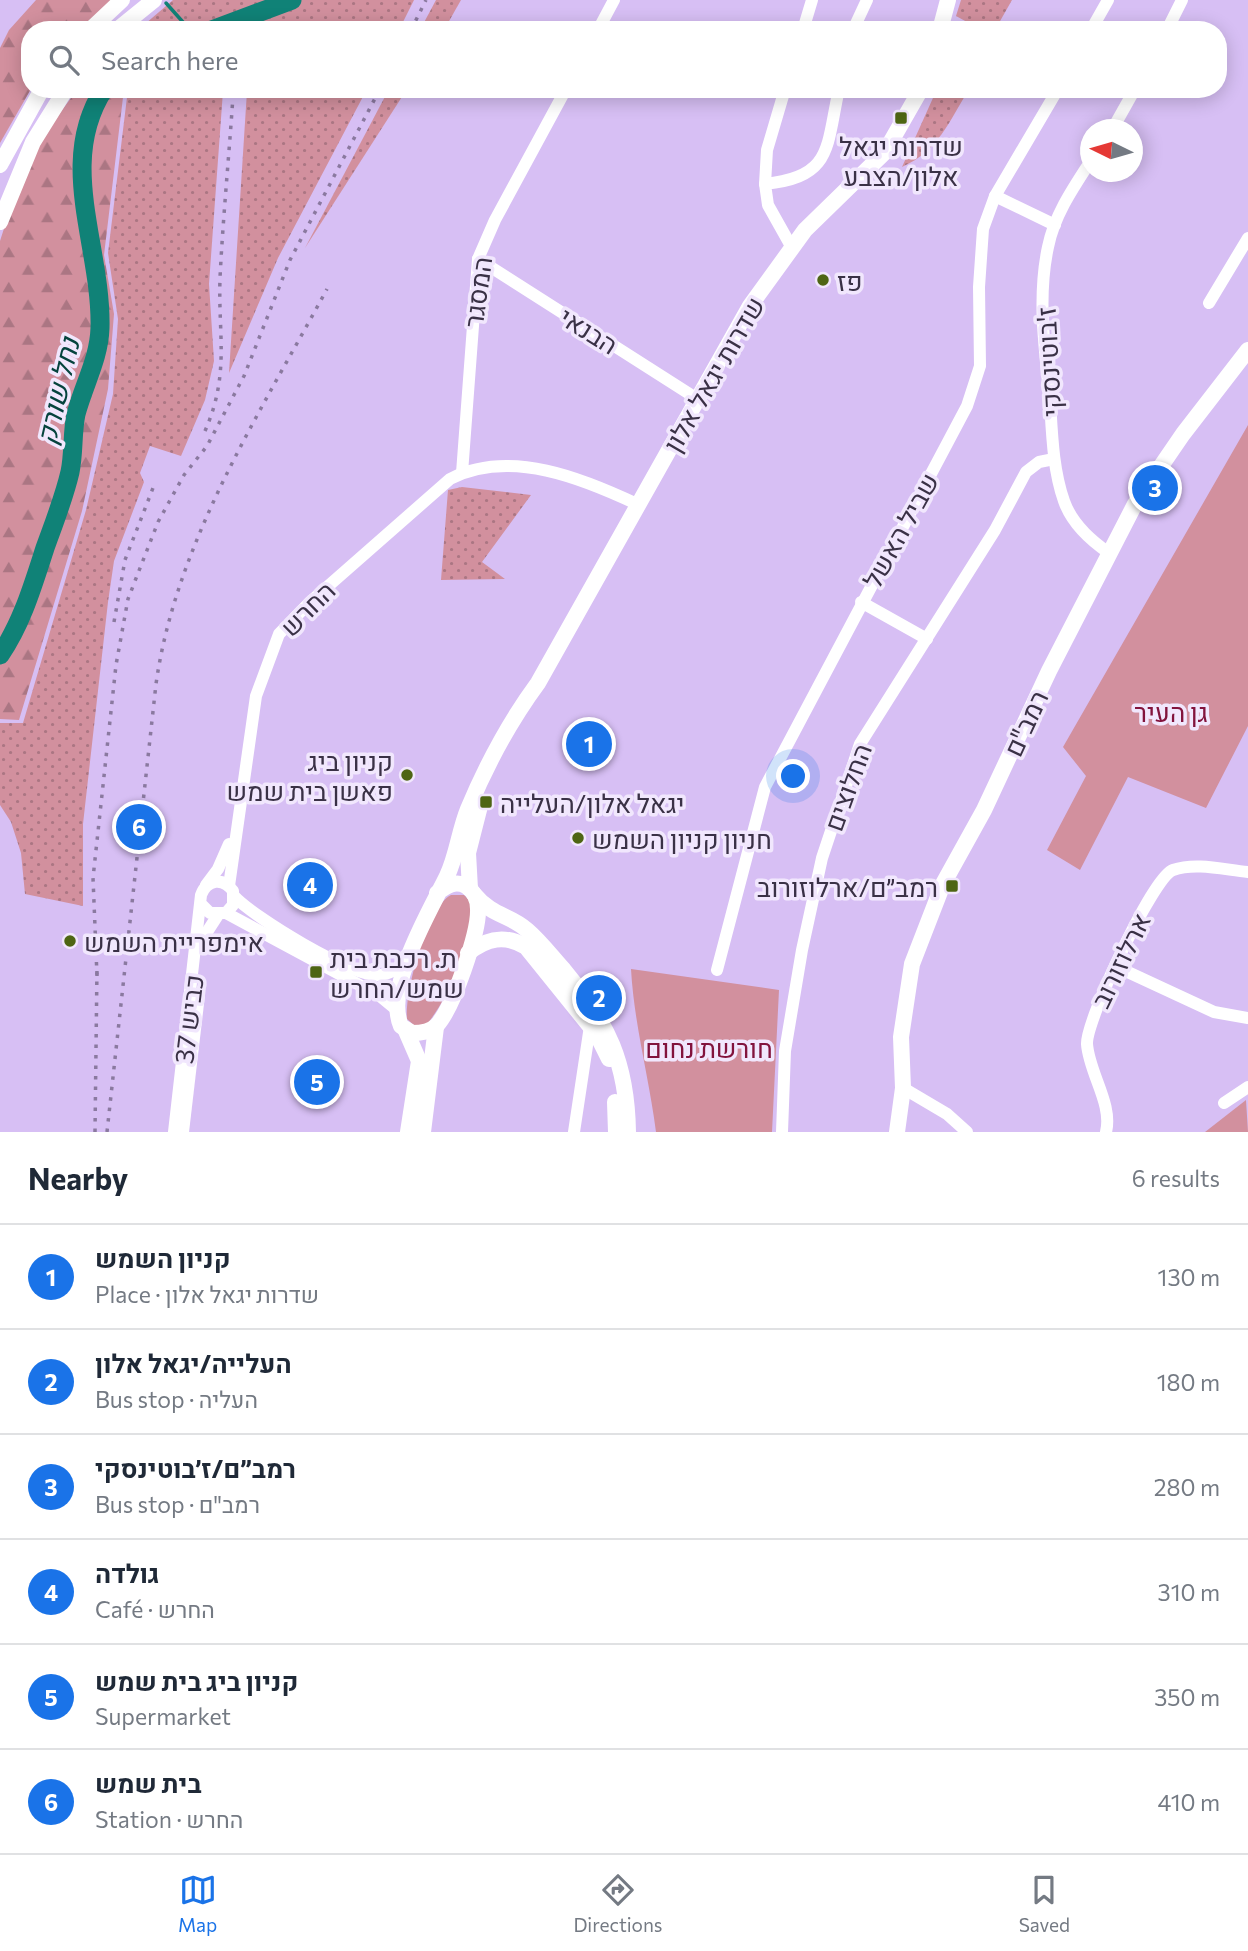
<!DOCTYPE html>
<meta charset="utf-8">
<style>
:root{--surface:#fff;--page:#f2f2f3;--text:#1f2937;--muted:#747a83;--line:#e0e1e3;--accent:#1a73e8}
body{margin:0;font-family:Commissioner,Heebo,sans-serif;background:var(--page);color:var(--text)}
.compass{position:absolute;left:1080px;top:119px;width:63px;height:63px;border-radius:50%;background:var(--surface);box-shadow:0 4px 18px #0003;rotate:275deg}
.you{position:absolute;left:794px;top:777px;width:24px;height:24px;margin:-18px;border:5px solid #fff;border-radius:50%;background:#1a73e8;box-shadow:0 0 0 10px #1a73e833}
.badge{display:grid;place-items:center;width:46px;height:46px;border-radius:50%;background:var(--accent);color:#fff;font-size:23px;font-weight:700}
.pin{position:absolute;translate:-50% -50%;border:4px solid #fff;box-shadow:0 2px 7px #0006}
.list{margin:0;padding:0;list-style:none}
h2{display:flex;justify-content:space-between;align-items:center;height:91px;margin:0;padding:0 28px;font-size:30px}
h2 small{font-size:23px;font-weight:400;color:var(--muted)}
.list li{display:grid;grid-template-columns:46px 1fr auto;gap:21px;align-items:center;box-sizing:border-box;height:105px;padding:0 28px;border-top:2px solid var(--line)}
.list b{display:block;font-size:26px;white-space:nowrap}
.list p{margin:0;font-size:23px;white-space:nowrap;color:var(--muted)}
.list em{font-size:23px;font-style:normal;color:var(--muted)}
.icon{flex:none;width:38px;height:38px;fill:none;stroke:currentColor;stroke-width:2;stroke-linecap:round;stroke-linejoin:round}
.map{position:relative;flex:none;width:1248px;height:1132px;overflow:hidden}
.search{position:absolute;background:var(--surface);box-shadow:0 4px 18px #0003;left:21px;right:21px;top:21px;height:77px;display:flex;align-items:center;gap:18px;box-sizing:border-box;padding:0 24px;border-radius:28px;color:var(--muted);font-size:26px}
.sheet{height:721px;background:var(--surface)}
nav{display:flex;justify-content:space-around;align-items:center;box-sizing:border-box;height:98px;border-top:2px solid var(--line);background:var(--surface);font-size:19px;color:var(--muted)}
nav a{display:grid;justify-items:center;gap:4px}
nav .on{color:var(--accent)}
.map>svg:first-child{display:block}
</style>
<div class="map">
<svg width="1248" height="1132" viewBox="0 0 1248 1132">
<defs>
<pattern id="grass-dots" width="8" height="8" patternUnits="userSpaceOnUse" patternTransform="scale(1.75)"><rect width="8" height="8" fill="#d2909e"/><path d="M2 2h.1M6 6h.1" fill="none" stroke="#ab7683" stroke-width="1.8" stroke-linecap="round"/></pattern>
<pattern id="forest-firs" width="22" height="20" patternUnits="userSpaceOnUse" patternTransform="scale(1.75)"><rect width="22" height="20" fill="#d2909e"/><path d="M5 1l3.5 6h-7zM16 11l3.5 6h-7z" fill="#ab7683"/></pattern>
</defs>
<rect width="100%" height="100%" fill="#d7bff4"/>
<g fill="url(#grass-dots)">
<polygon points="173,0 414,0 399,30 138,30"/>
<polygon points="436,0 461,0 444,30 420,30"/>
<polygon points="961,0 1012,0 995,30 964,30 967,22 956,16"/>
<polygon points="128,89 367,89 278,258 229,373 247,91 223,91 209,284 214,361 205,400 181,456 150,446 140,473 144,482 114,561 108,602 83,824 83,906 25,894 21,853 11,822 0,805 0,723 23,723 86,510 113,394 118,319 108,253"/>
<polygon points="389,89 407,89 305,248"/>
<path d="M937,89H969C949,122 938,151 902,167Z"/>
<polygon points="462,487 531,495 482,562 505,579 441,580 448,490"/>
</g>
<g fill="url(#forest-firs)">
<polygon points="36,0 115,0 84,30 30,30 31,89 0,143 0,48 9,30"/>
<path d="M78,89H124L104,255L114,314L108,389L82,511L19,720L0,719V241C20,180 38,139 78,89Z"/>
</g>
<g fill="#d2909e">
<polygon points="1248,425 1248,726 1206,808 1128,777 1080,870 1047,850 1086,776 1063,747"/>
<path d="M451,895H464L470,901C475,935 449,998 427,1024L415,1026L407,1019C404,993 427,907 451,895Z"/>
<path d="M631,969L779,990L772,1132H656C649,1077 634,1024 631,969Z"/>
<polygon points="1246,1100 1248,1132 1205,1132"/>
</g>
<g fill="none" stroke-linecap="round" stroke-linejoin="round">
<polyline stroke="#108277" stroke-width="3.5" points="166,3 190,30"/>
<g stroke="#108277" stroke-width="19">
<polyline points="212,30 292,0"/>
<path d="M0,655C22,623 33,585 45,548C54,523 64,498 70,472C74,453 72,433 76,414C84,384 99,359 100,328C102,246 56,163 104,89"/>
</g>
<g stroke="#fff" stroke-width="12">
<polyline points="598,30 614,0"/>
<polyline points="803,30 812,0"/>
<polyline points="853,30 867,0"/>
<polyline points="1091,30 1108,0"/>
<polyline points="1167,30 1182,0"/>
<polyline points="1112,130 1135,89"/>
<path d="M1090,162C1073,188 1054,216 1048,247C1037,298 1045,351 1050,401C1052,434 1053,470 1064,501C1072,524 1090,540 1109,553"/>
<polyline points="765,184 767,150 785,89"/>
<polyline points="995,196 1055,225"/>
<path d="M791,246L768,205L765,184C833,177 826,147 839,89"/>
<polyline points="478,259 699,400"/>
<polyline points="1209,303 1248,238"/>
<polyline points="462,473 478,259 495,220 566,89"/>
<polyline points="861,602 927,639"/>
<polyline points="206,885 218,869 229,844"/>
<path d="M229,886L256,696L279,634L310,602L450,479C510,448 584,479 639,505"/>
<path d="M234,896C253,917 352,977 378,975C390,975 398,968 406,960"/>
<polyline points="226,913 380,996 397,1010"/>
<polyline points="204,949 207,932 218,915"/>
<polyline points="1117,967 1214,1012 1248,1018"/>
<polyline points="717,970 765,787 967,406 980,366 979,287 983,229 995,196 1058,89"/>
<polyline points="903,1088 947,1114 967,1132"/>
<polyline points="1224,1103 1248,1087"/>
<path d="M174,1132L201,895C207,879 223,877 233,891V905L226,913H210L202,905"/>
<polyline points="183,1132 199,995"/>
<polyline points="574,1132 590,1026"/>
<polyline points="782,1132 785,1051 802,950 822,858 860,744 995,530 1026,472 1039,462 1054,459"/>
<path d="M1106,1132C1113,1104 1089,1073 1087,1044C1086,1020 1153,877 1173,870C1196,862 1225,870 1248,872"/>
</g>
<g stroke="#fff" stroke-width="16">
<polyline points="90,30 122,0"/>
<polyline points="117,30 154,0"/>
<polyline points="940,30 948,0"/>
<polyline points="0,165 42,89"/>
<polyline points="0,222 33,142 66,89"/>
<polyline points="470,889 468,853 480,806"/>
<path d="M437,893C446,886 455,880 466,886C474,891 478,900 478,909C479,932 453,1008 437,1025C431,1032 421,1033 412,1033L401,1026C384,987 430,911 447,876C457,855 459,831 468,809C486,766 510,721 538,683L750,306L805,230L885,152L921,89"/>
<path d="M474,894C493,917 509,914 527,930C541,942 552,957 564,970C608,1023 627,1062 628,1132"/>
<path d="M468,953C487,938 505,934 526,947L597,1035L609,1059"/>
<polyline points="406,1031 419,1061 408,1132"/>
<polyline points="615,1102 616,1132"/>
<polyline points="423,1132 436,1027"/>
<polyline points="897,1132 903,1088 901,1037 912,964 943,884 984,810 1049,671 1135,504 1183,434 1248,350"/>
</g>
<g stroke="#8a799f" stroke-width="3.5" stroke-dasharray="3.5 7" stroke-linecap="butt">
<polyline points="411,30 426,0"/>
<path d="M205,431C230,374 218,336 220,278C223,217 229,157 233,96"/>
<polyline points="114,622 125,560 153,488"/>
<polyline points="97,976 93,878 116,665 128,599 158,522 184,475 207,446 244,376 290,260 380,89"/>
<polyline points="95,1132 97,967"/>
<path d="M107,1132L156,684C176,542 260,413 327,289"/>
</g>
</g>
<g fill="#4e6514" stroke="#f1e7fd" stroke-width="2.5">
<rect x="894" y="111" width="14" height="14" rx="3.5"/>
<circle cx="823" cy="280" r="7"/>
<circle cx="407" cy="775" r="7"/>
<rect x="479" y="795" width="14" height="14" rx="3.5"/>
<circle cx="578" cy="838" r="7"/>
<rect x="945" y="879" width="14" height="14" rx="3.5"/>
<circle cx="70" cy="941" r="7"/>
<rect x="309" y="965" width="14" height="14" rx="3.5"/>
</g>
<g text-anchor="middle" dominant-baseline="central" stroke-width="7" stroke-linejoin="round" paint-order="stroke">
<g font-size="26" fill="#3a3146" stroke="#f1e7fd" text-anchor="start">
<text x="901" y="145" text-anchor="middle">שדרות יגאל<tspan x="901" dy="30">אלון/הצבע</tspan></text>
<text x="837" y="280">פז</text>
<text x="393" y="760" text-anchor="end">קניון ביג<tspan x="393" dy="30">פאשן בית שמש</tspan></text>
<text x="500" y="802">יגאל אלון/העלייה</text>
<text x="592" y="838">חניון קניון השמש</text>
<text x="938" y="886" text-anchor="end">רמב״ם/ארלוזורוב</text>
<text x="84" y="941">אימפריית השמש</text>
<text x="330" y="957">ת. רכבת בית<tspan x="330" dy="30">שמש/החרש</tspan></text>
</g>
<g font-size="26" fill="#3a3146" stroke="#f1e7fd">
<text transform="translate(477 292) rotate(-82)">המסגר</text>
<text transform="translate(589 330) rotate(32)">הבנאי</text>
<text transform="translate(1048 362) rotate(-93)">ז'בוטינסקי</text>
<text transform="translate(713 374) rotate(-60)">שדרות יגאל אלון</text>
<text transform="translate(900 530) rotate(-61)">שביל האשל</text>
<text transform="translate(307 608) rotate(-45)">החרש</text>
<text transform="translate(1025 723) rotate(-65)">רמב"ם</text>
<text transform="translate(847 787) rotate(-70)">החלוצים</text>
<text transform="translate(1120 960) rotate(-64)">ארלוזורוב</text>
<text transform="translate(188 1019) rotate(-83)">כביש 37</text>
</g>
<g font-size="26" fill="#82133d" stroke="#f1e7fd">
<text x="1171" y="711">גן העיר</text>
<text x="709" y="1047">חורשת נחום</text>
</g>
<g font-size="28" font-style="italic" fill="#05433d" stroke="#f1e7fd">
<text transform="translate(57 391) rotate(-77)">נחל שורק</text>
</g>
</g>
</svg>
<svg class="compass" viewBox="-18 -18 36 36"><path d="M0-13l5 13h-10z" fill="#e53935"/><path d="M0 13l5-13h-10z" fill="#747a83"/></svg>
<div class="you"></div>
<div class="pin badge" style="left:589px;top:744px">1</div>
<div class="pin badge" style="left:599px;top:998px">2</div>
<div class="pin badge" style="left:1155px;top:488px">3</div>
<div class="pin badge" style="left:310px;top:885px">4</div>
<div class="pin badge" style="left:317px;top:1082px">5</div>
<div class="pin badge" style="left:139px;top:827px">6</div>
<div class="search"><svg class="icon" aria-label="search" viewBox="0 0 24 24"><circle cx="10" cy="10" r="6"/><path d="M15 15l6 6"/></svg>Search here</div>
</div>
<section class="sheet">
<h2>Nearby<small>6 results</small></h2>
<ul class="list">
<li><span class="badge">1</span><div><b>קניון השמש</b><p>Place · שדרות יגאל אלון</p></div><em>130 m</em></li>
<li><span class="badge">2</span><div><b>העלייה/יגאל אלון</b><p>Bus stop · העליה</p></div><em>180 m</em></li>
<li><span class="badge">3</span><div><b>רמב״ם/ז׳בוטינסקי</b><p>Bus stop · רמב&quot;ם</p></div><em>280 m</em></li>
<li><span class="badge">4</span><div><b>גולדה</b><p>Café · החרש</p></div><em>310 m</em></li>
<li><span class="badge">5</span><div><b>קניון ביג בית שמש</b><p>Supermarket</p></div><em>350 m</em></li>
<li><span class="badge">6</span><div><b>בית שמש</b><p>Station · החרש</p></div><em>410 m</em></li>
</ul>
</section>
<nav>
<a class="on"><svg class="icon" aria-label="map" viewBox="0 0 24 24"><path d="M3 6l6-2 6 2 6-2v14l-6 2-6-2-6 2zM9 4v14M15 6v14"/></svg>Map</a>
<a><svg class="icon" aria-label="directions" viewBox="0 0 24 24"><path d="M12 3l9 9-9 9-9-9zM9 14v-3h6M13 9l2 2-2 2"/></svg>Directions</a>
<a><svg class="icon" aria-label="saved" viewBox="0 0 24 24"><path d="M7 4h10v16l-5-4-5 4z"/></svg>Saved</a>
</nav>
